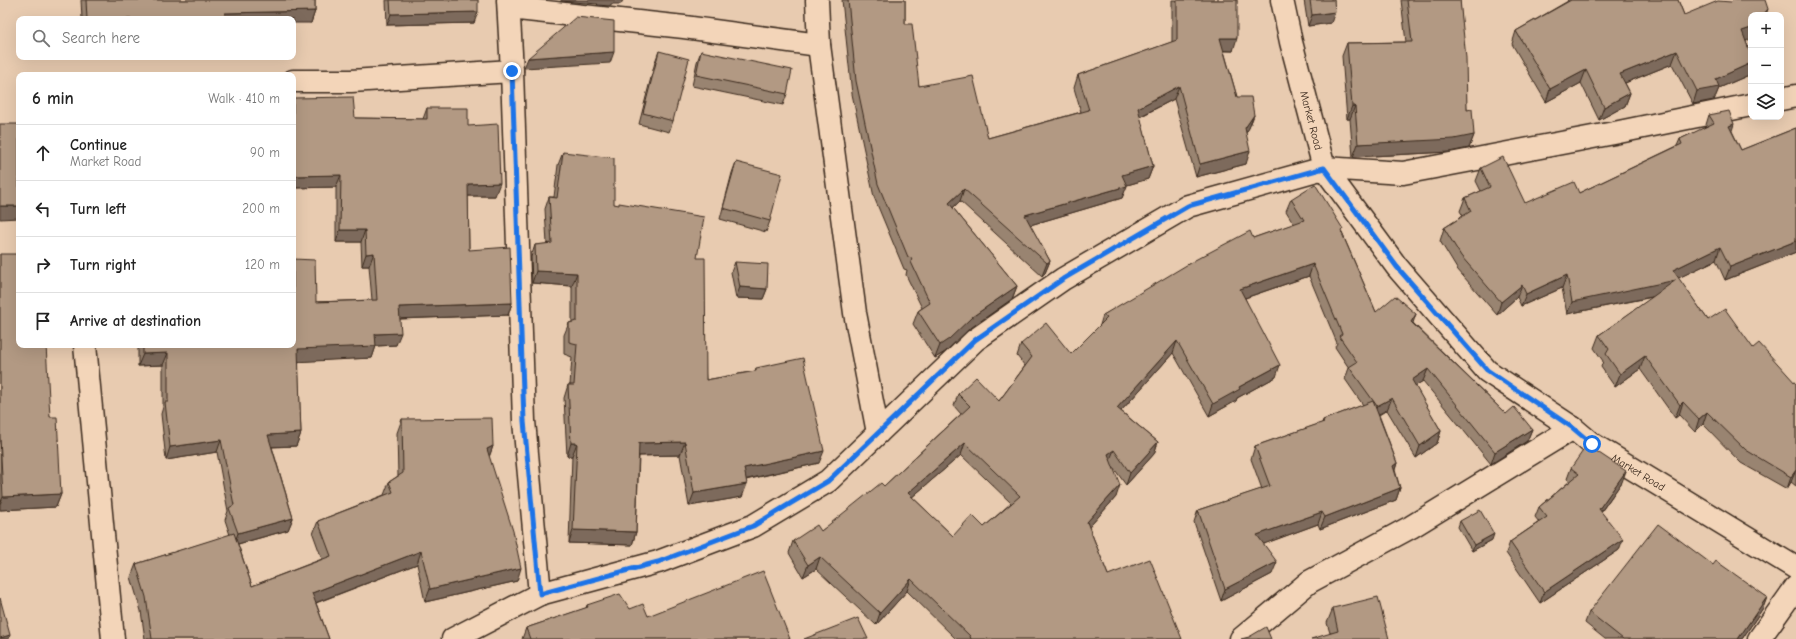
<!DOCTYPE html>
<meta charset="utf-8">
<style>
:root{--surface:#fff;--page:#f6f6f6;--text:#222;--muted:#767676;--line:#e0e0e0}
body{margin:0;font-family:"Comic Neue",sans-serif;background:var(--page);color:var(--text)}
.controls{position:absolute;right:12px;top:12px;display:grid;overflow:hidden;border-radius:8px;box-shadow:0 4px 16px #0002}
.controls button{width:36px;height:36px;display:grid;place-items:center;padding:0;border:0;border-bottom:1px solid var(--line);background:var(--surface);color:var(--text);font:20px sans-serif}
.stop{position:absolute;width:12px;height:12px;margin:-9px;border:3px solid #1a73e8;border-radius:50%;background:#fff}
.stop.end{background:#1a73e8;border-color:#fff;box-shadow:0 1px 4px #0008}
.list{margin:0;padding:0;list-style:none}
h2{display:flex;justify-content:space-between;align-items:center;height:52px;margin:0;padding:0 16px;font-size:17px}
h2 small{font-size:13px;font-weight:400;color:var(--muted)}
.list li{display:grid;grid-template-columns:26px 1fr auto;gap:12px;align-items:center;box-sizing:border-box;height:56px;padding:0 16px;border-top:1px solid var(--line)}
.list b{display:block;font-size:15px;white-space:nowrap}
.list p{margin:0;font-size:13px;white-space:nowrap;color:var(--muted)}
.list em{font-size:13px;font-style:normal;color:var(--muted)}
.icon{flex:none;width:22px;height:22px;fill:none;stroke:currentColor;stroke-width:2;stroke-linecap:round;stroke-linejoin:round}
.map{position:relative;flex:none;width:1796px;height:639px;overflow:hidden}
.search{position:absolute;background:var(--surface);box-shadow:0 4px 16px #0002;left:16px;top:16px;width:280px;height:44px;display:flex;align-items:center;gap:10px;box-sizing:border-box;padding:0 14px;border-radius:8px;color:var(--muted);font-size:15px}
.panel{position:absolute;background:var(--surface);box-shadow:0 4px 16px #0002;left:16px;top:72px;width:280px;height:276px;border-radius:8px}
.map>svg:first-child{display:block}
</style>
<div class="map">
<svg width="1796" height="639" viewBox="0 0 1796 639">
<rect width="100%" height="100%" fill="#e8cbb0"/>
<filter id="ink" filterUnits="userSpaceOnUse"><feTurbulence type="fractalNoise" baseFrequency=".025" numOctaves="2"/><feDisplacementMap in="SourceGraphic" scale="8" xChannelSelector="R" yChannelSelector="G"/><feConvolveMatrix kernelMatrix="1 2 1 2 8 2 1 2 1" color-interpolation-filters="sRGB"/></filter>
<g filter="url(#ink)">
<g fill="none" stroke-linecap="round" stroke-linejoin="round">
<defs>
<g id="minor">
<polyline points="508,0 512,71 524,421 540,594"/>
<polyline points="817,0 819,45 855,313 878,433"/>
<path id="s1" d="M1282,0L1291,42L1324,168L1397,267L1487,371L1573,428L1592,444L1796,568"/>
<polyline points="509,8 684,27 819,45"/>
<polyline points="293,81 351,81 512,71"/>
<polyline points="1781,99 1796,96"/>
<polyline points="85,345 113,639"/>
<polyline points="453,639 540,594 658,562 753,526 828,481 975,340 1063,279 1188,206 1324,168 1403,173 1614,133 1751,105"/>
<polyline points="1241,639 1309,582 1411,527 1573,428"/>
<polyline points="1759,639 1796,587"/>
</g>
</defs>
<use href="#minor" stroke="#3b2a1e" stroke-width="25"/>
<use href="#minor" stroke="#f3d5b9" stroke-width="22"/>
</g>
<g fill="#998471" stroke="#3b2a1e" fill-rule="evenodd">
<polygon points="81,0 315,0 315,11 311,23 293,19 82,19"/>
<polygon points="386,0 478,0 474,23 387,25"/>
<polygon points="842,0 905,0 905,24 919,86 988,138 1081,112 1074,88 1078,75 1172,42 1172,0 1237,0 1233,51 1224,51 1237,97 1254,115 1249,128 1246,132 1246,164 1196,177 1174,99 1140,117 1153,166 1148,179 1127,185 1122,198 1030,225 1050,261 1045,273 1042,276 960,201 953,208 1017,286 1012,299 968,330 945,352 935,358 913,324 918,311 922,308 906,275 907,270 904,269 874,197 852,94"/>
<polygon points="1304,0 1334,0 1331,23 1308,26"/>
<polygon points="1401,0 1460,0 1467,110 1474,135 1469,148 1449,152 1353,157 1350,119 1347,119 1342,56 1347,43 1406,42"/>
<polygon points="1567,0 1678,0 1684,15 1746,41 1751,55 1751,69 1749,75 1719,88 1714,100 1693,104 1672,64 1625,83 1630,93 1625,106 1599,120 1581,83 1546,102 1512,44 1516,31 1568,1"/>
<polygon points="659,51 673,121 669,132 639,124 655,62"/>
<polygon points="701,51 787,94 783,105 692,86 697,62"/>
<polygon points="293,98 355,118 423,119 427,108 468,126 495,196 468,196 469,250 512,303 508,315 400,319 396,345 376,346 372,358 298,361 301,433 296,446 272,447 293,518 288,530 238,544 252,586 322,559 313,534 318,521 384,495 389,482 398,476 397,433 402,419 493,446 489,457 517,581 425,602 417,564 316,603 329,639 145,639 141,611 131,577 136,564 230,535 225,520 228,511 217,452 166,460 161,414 163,407 163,365 138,366 138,345 293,345 316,302 372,300 369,266 362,266 361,242 336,242 336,187 293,188"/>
<polygon points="1709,115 1732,131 1741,150 1796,128 1796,252 1725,280 1716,260 1678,278 1708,320 1753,348 1796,384 1796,486 1791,482 1787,489 1741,463 1703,424 1695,432 1679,415 1675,418 1640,369 1615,387 1601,367 1603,361 1594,348 1599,335 1653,297 1567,314 1562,288 1521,306 1517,297 1497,315 1457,269 1440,241 1444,228 1463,216 1460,211 1465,198 1481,191 1476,181 1481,168 1525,203 1579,193 1677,146 1680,139 1705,128"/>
<polygon points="563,152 614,204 697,258 706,380 755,371 756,368 819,463 746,480 742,497 689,506 680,455 639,456 636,532 632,545 569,543 572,456 567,456 564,398 568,385 570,385 572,357 564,354 564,335 569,323 572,322 572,286 532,283 531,257 535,245 547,244 545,209 549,197 554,197 558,165"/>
<polygon points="736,162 770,221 766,232 720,219 732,173"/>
<path d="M1291,199L1342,233L1376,312L1413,323L1506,414L1532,429L1527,441L1491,464L1423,381L1415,386L1441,431L1437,443L1416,458L1387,410L1379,415L1397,463L1395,470L1400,488L1396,500L1320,529L1318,524L1263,544L1272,574L1221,601L1194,522L1198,510L1262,489L1251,459L1255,446L1322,423L1323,420L1363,405L1345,379L1349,368L1335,347L1337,343L1309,276L1245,298L1276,377L1237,398L1236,401L1209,416L1173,353L1121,411L1158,442L1154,454L1126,485L1113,467L1116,497L1089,527L1108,575L1182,639H956L907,591L876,625L816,569L803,577L789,553L793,541L821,531L884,486L961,414L954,406L958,394L999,401L1025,366L1017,356L1021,344L1071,354L1100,325L1103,315L1253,238L1294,224L1286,211ZM961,455L1011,503L984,527L953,536L912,497Z"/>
<polygon points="0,254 50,417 61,494 56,507 0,510"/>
<polygon points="735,262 767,289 763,299 736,298 731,272"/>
<polygon points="1571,468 1622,482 1601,512 1619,550 1540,603 1506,553 1510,542 1539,522 1535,517 1539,507 1570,481 1567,479"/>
<polygon points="1460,521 1492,540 1472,551 1458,527"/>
<polygon points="1713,565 1767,597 1763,608 1742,639 1605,639 1585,623 1589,612"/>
<polygon points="587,605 630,609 648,616 790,639 522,639 526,628 586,608"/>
<polygon points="1333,608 1389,639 1330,633 1327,623"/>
</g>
<g fill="#7d6b5c" stroke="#3b2a1e">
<polygon points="561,0 623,0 621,4 611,4 610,6 597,5 598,4 561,1"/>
<polygon points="1768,9 1766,15 1762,15"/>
<polygon points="315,11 311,23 293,23 293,19 223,19 225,13"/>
<polygon points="478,12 474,23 387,25 391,14"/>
<polygon points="1335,12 1331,23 1308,26 1312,15"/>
<polygon points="1751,28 1751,39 1737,44 1742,31"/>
<polygon points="1220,38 1237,38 1233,51 1216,50"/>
<polygon points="1677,51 1672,64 1615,87 1620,74"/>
<polygon points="614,52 610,63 524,68 528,58"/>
<polygon points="1751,63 1751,69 1749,75 1719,88 1714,100 1693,104 1697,91 1716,79"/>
<polygon points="1586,70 1581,83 1546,102 1550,89"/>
<polygon points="1179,86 1174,99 1133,120 1138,108"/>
<polygon points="1630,93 1625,106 1599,120 1604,107"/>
<polygon points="1352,106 1355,106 1350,119 1347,119"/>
<polygon points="1254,115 1249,128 1241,141 1245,128"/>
<polygon points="1734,124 1730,137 1729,126"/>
<polygon points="1474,135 1469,148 1449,152 1353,157 1358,144"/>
<polygon points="1250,151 1246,164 1196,177 1200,164"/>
<polygon points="1153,166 1148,179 1117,188 1122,175"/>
<polygon points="341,175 336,187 293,188 293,176"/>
<polygon points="500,183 495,196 464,196 468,184"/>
<polygon points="1127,186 1122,198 1020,228 1025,215"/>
<polygon points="964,189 960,201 944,216 949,203"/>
<polygon points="0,206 19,206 19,218 0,219"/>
<polygon points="340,230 365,230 361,242 336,242"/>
<polygon points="1796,241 1796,252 1725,280 1730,267"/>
<polygon points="1720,247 1716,260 1670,282 1676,280 1671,293 1567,314 1572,302 1673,270"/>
<polygon points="374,253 369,266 362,266 366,254"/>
<polygon points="1050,261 1045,273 1042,276 1047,263"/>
<polygon points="1313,264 1309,276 1236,301 1240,289"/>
<polygon points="536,271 577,273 572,286 532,283"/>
<polygon points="1567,275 1562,288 1521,306 1526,294"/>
<polygon points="1522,285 1517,297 1497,315 1501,302"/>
<polygon points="1017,286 1012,299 968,330 945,352 935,358 940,345 972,317"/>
<polygon points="740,287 767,289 763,299 736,298"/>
<polygon points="512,303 508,315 395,319 399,307"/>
<polygon points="1416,314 1412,326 1411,322"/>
<polygon points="401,333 396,345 376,346 372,358 294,362 298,349 375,334"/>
<polygon points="1177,341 1173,353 1113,420 1117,408"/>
<polygon points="168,353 163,365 138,366 143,354"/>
<polygon points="1645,356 1640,369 1615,387 1620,374"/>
<polygon points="1280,365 1276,377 1237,398 1236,401 1209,416 1213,404 1239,387"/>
<polygon points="1428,369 1423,381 1407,391 1412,380"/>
<polygon points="1392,398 1387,410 1373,417 1377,406"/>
<polygon points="1683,402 1679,415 1675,418 1680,405"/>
<polygon points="1707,412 1703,424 1695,432 1699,419"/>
<polygon points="1532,429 1527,441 1491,464 1495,452"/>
<polygon points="1441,431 1437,443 1416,458 1420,446"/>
<polygon points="301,433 296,446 264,447 268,435"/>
<polygon points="221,440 217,452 166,460 170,447"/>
<polygon points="685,442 680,455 635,456 639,443"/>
<polygon points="1158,442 1154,454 1126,485 1130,473"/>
<polygon points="571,443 577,443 572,456 567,456"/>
<polygon points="965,443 961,455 903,505 908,493"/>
<polygon points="493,446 488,460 487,449"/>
<polygon points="1114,450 1109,462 1108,454"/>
<polygon points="824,451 819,463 739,481 744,468"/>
<polygon points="1397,463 1393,475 1393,466"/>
<polygon points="1796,470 1791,482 1787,489 1791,477"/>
<polygon points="1626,471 1622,482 1595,520 1599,509"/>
<polygon points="747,484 742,497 689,506 694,493"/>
<polygon points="1120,485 1116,497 1083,534 1087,522"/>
<polygon points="1400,488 1396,500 1320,529 1325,517"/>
<polygon points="61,494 56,507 0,510 0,504 3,497"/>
<polygon points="1322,512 1318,524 1253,548 1257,535"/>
<polygon points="293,518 288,530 234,545 238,533"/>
<polygon points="573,530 636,532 632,545 569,543"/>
<polygon points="1494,534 1492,540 1472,551 1474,545"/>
<polygon points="1623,539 1619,550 1540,603 1544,592"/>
<polygon points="421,551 417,564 307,606 312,593"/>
<polygon points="820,557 816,569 803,577 808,565"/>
<polygon points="1277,562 1272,574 1221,601 1225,589"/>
<polygon points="521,568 517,581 425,602 430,589"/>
<polygon points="911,579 907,591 876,625 880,613"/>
<polygon points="1767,597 1763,608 1742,639 1738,639"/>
<polygon points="10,635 9,639 0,639 0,638"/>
</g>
<g fill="#b29983" stroke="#3b2a1e" fill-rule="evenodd">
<polygon points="86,0 315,0 315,11 225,13 225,19 87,19"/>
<polygon points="390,0 478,0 478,12 391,14"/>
<polygon points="848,0 905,0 905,24 912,24 919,86 973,76 988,138 1089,110 1078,75 1177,40 1177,0 1237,0 1237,38 1220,38 1237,97 1251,97 1254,115 1245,128 1250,151 1200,164 1179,86 1138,108 1153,166 1122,175 1127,186 1025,215 1050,261 1047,263 964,189 949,203 1017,286 972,317 949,339 940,345 918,311 930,303 911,262 912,258 908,257 878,184 856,81"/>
<polygon points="1310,0 1334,0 1335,12 1312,15"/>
<polygon points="1407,0 1460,0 1466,58 1467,110 1472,109 1474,135 1454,139 1358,144 1355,106 1352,106 1347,43 1412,42"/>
<polygon points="1571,0 1678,0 1684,15 1718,1 1731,2 1734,0 1765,0 1768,9 1763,15 1751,15 1751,28 1742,31 1751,55 1751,63 1716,79 1719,87 1697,91 1677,51 1620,74 1630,93 1604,107 1586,70 1550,89 1516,31"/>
<polygon points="576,17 614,21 614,52 528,58"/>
<polygon points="659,51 689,59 673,121 643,113"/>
<polygon points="701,51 792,70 787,94 696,75"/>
<polygon points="353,97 355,118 427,119 427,108 468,108 468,126 498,124 500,183 468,184 469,250 510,247 512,303 399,307 401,333 375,334 376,346 298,349 301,433 268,435 293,518 238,533 229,508 234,505 221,440 170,447 165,402 168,402 168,353 143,354 143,345 293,345 293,259 315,260 316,302 377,300 374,253 366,254 365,230 340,230 341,175 293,176 293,98"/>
<polygon points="1729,111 1734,124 1729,126 1741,150 1796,128 1796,241 1730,267 1720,247 1673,270 1708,320 1725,309 1753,348 1759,343 1796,384 1796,470 1791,477 1746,450 1707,412 1699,419 1683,402 1680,405 1645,356 1620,374 1606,354 1609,349 1599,335 1676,280 1572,302 1567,275 1526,294 1522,285 1501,302 1461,256 1444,228 1471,211 1465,198 1490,187 1481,168 1503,157 1525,203 1574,182 1579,193 1682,144 1680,139 1714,123 1709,115"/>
<rect x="0" y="124" width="19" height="82"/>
<polygon points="563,152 614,158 614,204 619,205 619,203 704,217 697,258 705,258 706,380 756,371 756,368 803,358 824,451 744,468 747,484 694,493 685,442 639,443 636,532 573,530 577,443 571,443 568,385 574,385 577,344 569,342 569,323 577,321 577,273 536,271 535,245 552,243 549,197 557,198"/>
<polygon points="736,162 782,174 770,221 723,208"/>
<path d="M1315,184L1343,229L1341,231L1376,312L1395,296L1416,314L1411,322L1506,414L1514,407L1532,429L1495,452L1428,369L1412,380L1441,431L1420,446L1392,398L1377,406L1349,367L1357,362L1339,336L1342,334L1313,264L1240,289L1280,365L1239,387L1240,389L1213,404L1177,341L1117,408L1158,442L1130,473L1114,450L1108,454L1120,485L1087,522L1108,575L1150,559L1182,639H971L970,636L911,579L880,613L820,557L808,565L793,541L817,525L821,531L881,483L884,486L970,406L958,394L976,377L999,401L1032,357L1021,344L1046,323L1071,354L1107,318L1103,315L1195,260L1250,231L1253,238L1304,220L1291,199ZM965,443L1020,496L984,527L972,515L953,536L908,493Z"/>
<polygon points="0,254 19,254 19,345 46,345 50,417 57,417 61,494 3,497 0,437"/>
<polygon points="735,262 768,264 767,289 740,287"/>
<polygon points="1373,401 1397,463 1393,466 1400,488 1325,517 1322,512 1257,535 1277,562 1225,589 1198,510 1270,486 1255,446 1324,422 1323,420"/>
<polygon points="492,418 493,446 487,449 513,531 521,568 430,589 421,551 312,593 329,639 152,639 146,597 136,564 234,533 252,586 331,556 318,521 393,492 389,482 403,473 402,419"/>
<polygon points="1587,445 1626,471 1599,509 1623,539 1544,592 1510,542 1547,517 1539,507 1579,474 1571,468"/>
<polygon points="1480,510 1494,534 1474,545 1460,521"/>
<polygon points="1658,524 1713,565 1716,561 1767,597 1738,639 1623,639 1589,612"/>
<polygon points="763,571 790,639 530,639 526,628 588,607 587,605 620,594 630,609 643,604 648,616"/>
<polygon points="1378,597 1389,639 1311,639 1338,631 1333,608"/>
<polygon points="0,598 10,635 0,638"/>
<polygon points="858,618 868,639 804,639"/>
<polygon points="1266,627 1271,639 1241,639 1249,637"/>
</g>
</g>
<g fill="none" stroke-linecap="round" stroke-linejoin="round" filter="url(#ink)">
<polyline stroke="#1a73e8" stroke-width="5" points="512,71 524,421 540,594 658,562 753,526 828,481 975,340 1063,279 1188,206 1324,168 1397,267 1487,370 1573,428 1592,444"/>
</g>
<g text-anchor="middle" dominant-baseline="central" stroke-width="3" stroke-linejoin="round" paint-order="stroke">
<g font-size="11" fill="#3b2a1e" stroke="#f3d5b9">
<text stroke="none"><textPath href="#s1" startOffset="124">Market Road</textPath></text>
<text stroke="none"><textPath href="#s1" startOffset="616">Market Road</textPath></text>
</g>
</g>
</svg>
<div class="controls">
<button>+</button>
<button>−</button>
<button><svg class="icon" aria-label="layers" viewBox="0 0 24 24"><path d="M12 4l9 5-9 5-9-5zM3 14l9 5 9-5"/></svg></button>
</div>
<div class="stop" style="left:1592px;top:444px"></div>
<div class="stop end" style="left:512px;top:71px"></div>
<div class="search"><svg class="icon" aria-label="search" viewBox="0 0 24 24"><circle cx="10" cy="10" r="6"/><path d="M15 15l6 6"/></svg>Search here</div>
<section class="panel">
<h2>6 min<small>Walk · 410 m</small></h2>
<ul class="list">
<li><svg class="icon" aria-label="ahead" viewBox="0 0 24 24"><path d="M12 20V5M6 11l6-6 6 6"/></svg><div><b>Continue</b><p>Market Road</p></div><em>90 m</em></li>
<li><svg class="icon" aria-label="left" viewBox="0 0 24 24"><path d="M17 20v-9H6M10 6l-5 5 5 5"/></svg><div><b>Turn left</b></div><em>200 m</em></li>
<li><svg class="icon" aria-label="right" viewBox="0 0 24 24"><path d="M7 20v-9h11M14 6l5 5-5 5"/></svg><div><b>Turn right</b></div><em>120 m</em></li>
<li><svg class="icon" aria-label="arrive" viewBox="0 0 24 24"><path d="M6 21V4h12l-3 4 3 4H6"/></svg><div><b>Arrive at destination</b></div></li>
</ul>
</section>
</div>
